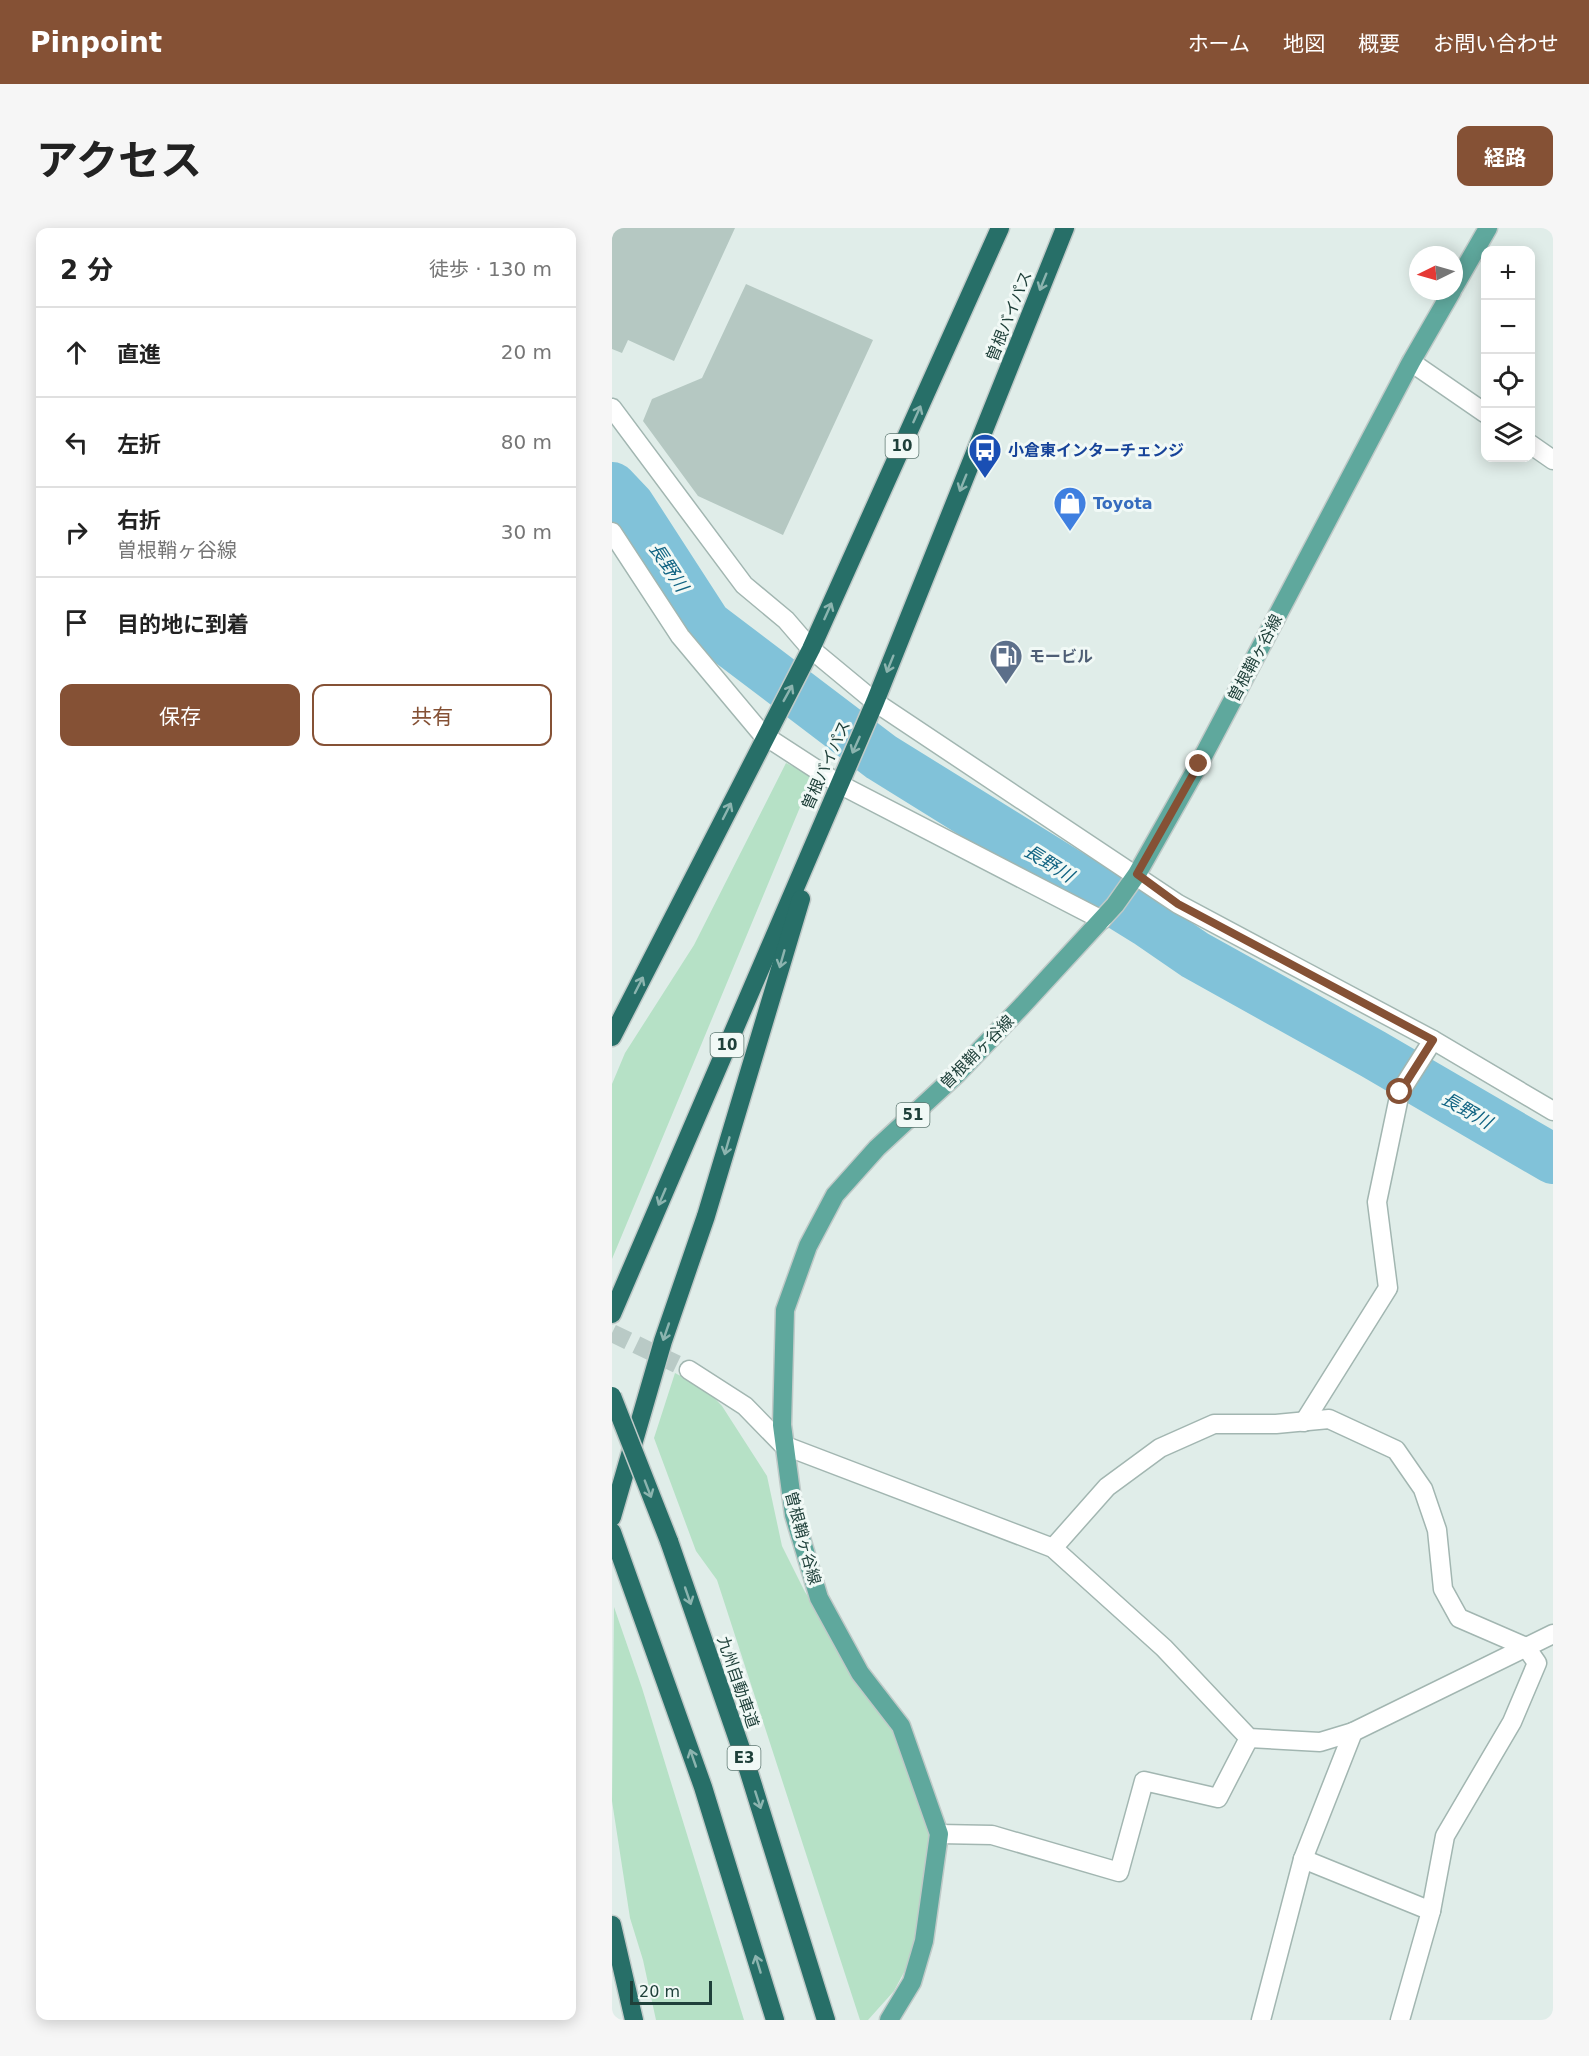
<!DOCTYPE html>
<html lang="ja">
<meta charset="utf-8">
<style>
:root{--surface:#fff;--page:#f6f6f6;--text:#222;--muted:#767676;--line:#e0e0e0;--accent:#855135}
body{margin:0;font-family:"DejaVu Sans","Noto Sans JP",sans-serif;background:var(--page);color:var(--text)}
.controls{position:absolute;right:18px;top:18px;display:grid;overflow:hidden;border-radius:12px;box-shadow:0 3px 15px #0003}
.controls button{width:54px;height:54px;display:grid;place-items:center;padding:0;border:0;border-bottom:2px solid var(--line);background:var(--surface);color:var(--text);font:30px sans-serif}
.compass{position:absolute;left:797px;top:18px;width:54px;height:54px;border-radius:50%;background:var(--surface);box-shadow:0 3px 15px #0003;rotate:265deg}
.scale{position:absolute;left:18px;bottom:15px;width:82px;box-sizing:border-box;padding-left:6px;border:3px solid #1f403a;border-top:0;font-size:16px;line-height:21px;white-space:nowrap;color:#1f403a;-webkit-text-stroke:4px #f1f9f6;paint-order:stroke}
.stop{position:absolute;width:18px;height:18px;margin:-14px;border:4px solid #855135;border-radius:50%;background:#fff}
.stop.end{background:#855135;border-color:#fff;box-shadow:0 2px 6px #0008}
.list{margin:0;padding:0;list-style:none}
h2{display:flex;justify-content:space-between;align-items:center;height:78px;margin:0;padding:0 24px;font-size:26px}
h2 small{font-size:20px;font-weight:400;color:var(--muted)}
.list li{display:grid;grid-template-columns:39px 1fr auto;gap:18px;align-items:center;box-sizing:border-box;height:90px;padding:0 24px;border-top:2px solid var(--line)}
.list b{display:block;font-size:22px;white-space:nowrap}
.list p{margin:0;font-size:20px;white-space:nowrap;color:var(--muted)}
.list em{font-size:20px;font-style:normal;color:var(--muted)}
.actions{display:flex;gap:12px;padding:18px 24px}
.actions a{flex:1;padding:14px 0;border:2px solid var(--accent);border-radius:12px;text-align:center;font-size:21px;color:var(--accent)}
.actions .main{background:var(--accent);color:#fff}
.icon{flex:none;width:33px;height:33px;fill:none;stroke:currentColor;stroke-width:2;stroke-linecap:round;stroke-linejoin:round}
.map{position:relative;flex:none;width:941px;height:1792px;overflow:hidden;border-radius:12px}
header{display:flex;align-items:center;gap:36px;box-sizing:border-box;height:84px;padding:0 30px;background:var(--accent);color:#fff}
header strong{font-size:28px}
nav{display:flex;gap:33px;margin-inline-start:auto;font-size:21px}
.intro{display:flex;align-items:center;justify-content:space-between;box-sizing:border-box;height:144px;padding:0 36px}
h1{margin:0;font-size:42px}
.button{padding:15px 27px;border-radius:12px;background:var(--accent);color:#fff;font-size:21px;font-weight:700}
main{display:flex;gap:36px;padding:0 36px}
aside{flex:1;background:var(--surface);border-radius:12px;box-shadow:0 3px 15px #0003}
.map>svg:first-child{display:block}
</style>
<header>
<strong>Pinpoint</strong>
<nav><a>ホーム</a><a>地図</a><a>概要</a><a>お問い合わせ</a></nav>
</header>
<div class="intro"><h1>アクセス</h1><a class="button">経路</a></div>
<main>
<aside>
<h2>2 分<small>徒歩 · 130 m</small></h2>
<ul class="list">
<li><svg class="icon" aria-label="ahead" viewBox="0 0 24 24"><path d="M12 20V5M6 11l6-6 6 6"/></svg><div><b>直進</b></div><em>20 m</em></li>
<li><svg class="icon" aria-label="left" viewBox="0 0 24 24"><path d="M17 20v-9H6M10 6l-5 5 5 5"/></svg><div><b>左折</b></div><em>80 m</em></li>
<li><svg class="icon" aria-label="right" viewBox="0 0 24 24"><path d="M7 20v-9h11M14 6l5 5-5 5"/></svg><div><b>右折</b><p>曽根鞘ヶ谷線</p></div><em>30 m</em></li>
<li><svg class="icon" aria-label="arrive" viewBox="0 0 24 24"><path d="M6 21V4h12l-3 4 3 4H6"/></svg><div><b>目的地に到着</b></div></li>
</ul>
<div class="actions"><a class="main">保存</a><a>共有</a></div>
</aside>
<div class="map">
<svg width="941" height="1792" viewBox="0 0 941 1792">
<rect width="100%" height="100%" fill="#e0ede9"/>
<g fill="#b6e1c6">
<polygon points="174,535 201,548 0,1031 0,856 13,825 82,717"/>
<polygon points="63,1145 95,1162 110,1178 155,1248 170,1318 193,1364 255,1455 293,1523 315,1591 320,1635 318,1664 298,1733 282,1763 256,1792 248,1792 105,1352 84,1323 42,1210"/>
<polygon points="2,1379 30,1460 132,1792 44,1792 31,1732 18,1690 0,1573"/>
</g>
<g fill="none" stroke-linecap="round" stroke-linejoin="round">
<polyline stroke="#81c2d9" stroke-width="50" points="0,259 18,278 95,397 269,529 535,694 583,727 761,826 941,931"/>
</g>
<g fill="#b5c8c2">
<polygon points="0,0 123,0 62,133 16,112 10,125 0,121"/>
<polygon points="134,56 261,112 171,307 86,268 31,193 40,171 90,150"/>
</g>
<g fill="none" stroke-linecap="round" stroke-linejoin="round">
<polyline stroke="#b9cac6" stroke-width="18" stroke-dasharray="18 9" stroke-linecap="butt" points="0,1105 77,1142"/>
<defs>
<g id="minor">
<polyline points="799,134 873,185"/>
<polyline points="0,180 132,357 174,392 199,421 263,474 566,676 821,812 941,883"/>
<polyline points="918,216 941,232"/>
<polyline points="0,304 68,408 150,506 227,556 490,692"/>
<polyline points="77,1142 133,1178 171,1217 441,1320 552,1420 637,1510 708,1514 741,1504 941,1406"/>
<polyline points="692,1194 776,1060 765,974 788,864 821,812"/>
<polyline points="441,1320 495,1259 548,1220 602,1196 664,1196 717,1191 784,1222 811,1261 825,1302 831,1361 847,1390 914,1419 925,1435 900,1494 833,1608 819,1683 691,1631"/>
<polyline points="327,1606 380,1607 507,1644 532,1553 606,1570 637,1510"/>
<polyline points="649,1792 691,1631 741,1504"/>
<polyline points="788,1792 819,1683"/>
</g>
<g id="major">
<polyline points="842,59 876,0"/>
<polyline points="277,1792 300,1754 312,1713 327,1606 289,1498 248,1445 207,1370 182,1287 170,1197 173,1082 196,1018 223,967 265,920 345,846 409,779 503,677 525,646 587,536 799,134 840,63"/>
</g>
<g id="highway">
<polyline points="0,809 199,421 388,0"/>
<polyline points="0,1086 263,474 453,0"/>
<polyline points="0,1289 51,1113 94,988 189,671"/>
<polyline points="0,1304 91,1559 163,1792"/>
<polyline points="57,1313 135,1538 214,1792"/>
<polyline points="0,1697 22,1792"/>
</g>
</defs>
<use href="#minor" stroke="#a2b6b1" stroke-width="21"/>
<use href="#major" stroke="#c0cac8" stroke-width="21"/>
<use href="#highway" stroke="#c0cac8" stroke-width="21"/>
<use href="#minor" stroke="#fff" stroke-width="18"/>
<use href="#major" stroke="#5fa89d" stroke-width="18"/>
<use href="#highway" stroke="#276f68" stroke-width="18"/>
<defs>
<polyline id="highway-bridge" points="0,1168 57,1313"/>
</defs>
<use href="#highway-bridge" stroke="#c0cac8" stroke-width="21" stroke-linecap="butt"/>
<use href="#highway-bridge" stroke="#276f68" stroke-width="18"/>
</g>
<defs><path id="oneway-shaft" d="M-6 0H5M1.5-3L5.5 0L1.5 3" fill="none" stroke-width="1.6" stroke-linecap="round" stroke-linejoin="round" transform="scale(1.5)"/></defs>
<g stroke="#8cb4af">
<use href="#oneway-shaft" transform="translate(431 54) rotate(112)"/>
<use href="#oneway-shaft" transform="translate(305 186) rotate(-66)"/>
<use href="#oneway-shaft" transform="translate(351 255) rotate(112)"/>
<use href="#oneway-shaft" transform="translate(216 383) rotate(-66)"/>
<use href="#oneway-shaft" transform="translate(278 436) rotate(112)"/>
<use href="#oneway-shaft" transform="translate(176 465) rotate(-61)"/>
<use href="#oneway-shaft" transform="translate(244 517) rotate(114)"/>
<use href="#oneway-shaft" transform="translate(115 583) rotate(-63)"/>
<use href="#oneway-shaft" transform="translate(170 731) rotate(106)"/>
<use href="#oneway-shaft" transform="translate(27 757) rotate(-63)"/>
<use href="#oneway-shaft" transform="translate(115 918) rotate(106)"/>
<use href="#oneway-shaft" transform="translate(50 969) rotate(113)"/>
<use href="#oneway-shaft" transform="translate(54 1104) rotate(109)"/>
<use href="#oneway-shaft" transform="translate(36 1261) rotate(69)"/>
<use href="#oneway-shaft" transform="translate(76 1368) rotate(71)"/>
<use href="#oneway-shaft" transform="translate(81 1530) rotate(-109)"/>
<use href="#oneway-shaft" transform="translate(146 1572) rotate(72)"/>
<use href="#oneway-shaft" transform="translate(146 1736) rotate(-107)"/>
</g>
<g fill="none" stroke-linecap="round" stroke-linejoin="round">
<polyline stroke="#855135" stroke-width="8" points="587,536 525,646 566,676 821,812 788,864"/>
</g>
<defs>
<symbol id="bus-pin" viewBox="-11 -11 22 30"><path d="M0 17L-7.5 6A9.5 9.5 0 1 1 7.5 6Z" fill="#1a4fb4" stroke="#f1f9f6"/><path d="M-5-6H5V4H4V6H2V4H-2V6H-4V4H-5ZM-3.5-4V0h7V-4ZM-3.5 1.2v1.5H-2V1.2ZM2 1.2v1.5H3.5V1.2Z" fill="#fff"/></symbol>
<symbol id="shop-pin" viewBox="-11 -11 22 30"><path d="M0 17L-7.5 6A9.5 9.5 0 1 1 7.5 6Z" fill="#3f7fe0" stroke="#f1f9f6"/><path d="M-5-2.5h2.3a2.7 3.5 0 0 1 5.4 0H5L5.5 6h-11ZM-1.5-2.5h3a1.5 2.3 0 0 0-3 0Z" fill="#fff"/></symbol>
<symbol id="fuel-pin" viewBox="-11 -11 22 30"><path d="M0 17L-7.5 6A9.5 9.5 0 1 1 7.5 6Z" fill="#5c6f8a" stroke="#f1f9f6"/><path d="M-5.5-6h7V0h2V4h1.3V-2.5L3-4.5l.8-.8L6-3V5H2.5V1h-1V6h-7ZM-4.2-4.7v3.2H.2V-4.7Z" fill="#fff"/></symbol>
</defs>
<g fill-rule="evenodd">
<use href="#bus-pin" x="354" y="203" width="38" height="52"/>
<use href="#shop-pin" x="439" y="256" width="38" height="52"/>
<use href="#fuel-pin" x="375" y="409" width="38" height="52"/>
</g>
<g text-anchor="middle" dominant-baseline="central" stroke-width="6" stroke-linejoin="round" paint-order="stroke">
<g fill="#f1f9f6" stroke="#5e7872" stroke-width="1.5">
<rect x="273.5" y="206" width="33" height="24" rx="4.5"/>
<rect x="98.5" y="805" width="33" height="24" rx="4.5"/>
<rect x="284.5" y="875" width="33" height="24" rx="4.5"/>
<rect x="115.5" y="1518" width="33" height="24" rx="4.5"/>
</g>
<g font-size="15" font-weight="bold" fill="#1f403a">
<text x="290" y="218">10</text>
<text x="115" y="817">10</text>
<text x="301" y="887">51</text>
<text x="132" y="1530">E3</text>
</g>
<g font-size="16" fill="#1f403a" stroke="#f1f9f6">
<text transform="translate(397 88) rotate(-68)">曽根バイパス</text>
<text transform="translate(643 430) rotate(-62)">曽根鞘ヶ谷線</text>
<text transform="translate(214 537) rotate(-66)">曽根バイパス</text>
<text transform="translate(365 824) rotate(-45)">曽根鞘ヶ谷線</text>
<text transform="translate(191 1310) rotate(75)">曽根鞘ヶ谷線</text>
<text transform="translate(126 1454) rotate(71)">九州自動車道</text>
</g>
<g font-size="16" font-weight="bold" fill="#164399" stroke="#f1f9f6" text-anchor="start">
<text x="396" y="222">小倉東インターチェンジ</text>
</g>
<g font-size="16" font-weight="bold" fill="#366cbe" stroke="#f1f9f6" text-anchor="start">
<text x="481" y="275">Toyota</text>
</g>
<g font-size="16" font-weight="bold" fill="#4e5e75" stroke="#f1f9f6" text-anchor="start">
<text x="417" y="428">モービル</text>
</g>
<g font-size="18" font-style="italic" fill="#116483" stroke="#f1f9f6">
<text transform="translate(57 339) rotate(57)">長野川</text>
<text transform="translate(437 635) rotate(32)">長野川</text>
<text transform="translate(855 882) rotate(30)">長野川</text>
</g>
</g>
</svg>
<div class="controls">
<button>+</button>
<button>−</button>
<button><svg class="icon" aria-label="locate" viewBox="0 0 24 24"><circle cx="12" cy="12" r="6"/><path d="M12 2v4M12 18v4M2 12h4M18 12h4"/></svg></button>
<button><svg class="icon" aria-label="layers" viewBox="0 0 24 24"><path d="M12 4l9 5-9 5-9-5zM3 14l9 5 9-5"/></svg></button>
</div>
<svg class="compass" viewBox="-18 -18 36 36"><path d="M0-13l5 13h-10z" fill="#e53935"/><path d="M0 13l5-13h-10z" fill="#767676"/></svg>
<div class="scale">20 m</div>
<div class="stop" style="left:788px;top:864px"></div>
<div class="stop end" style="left:587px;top:536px"></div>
</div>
</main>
